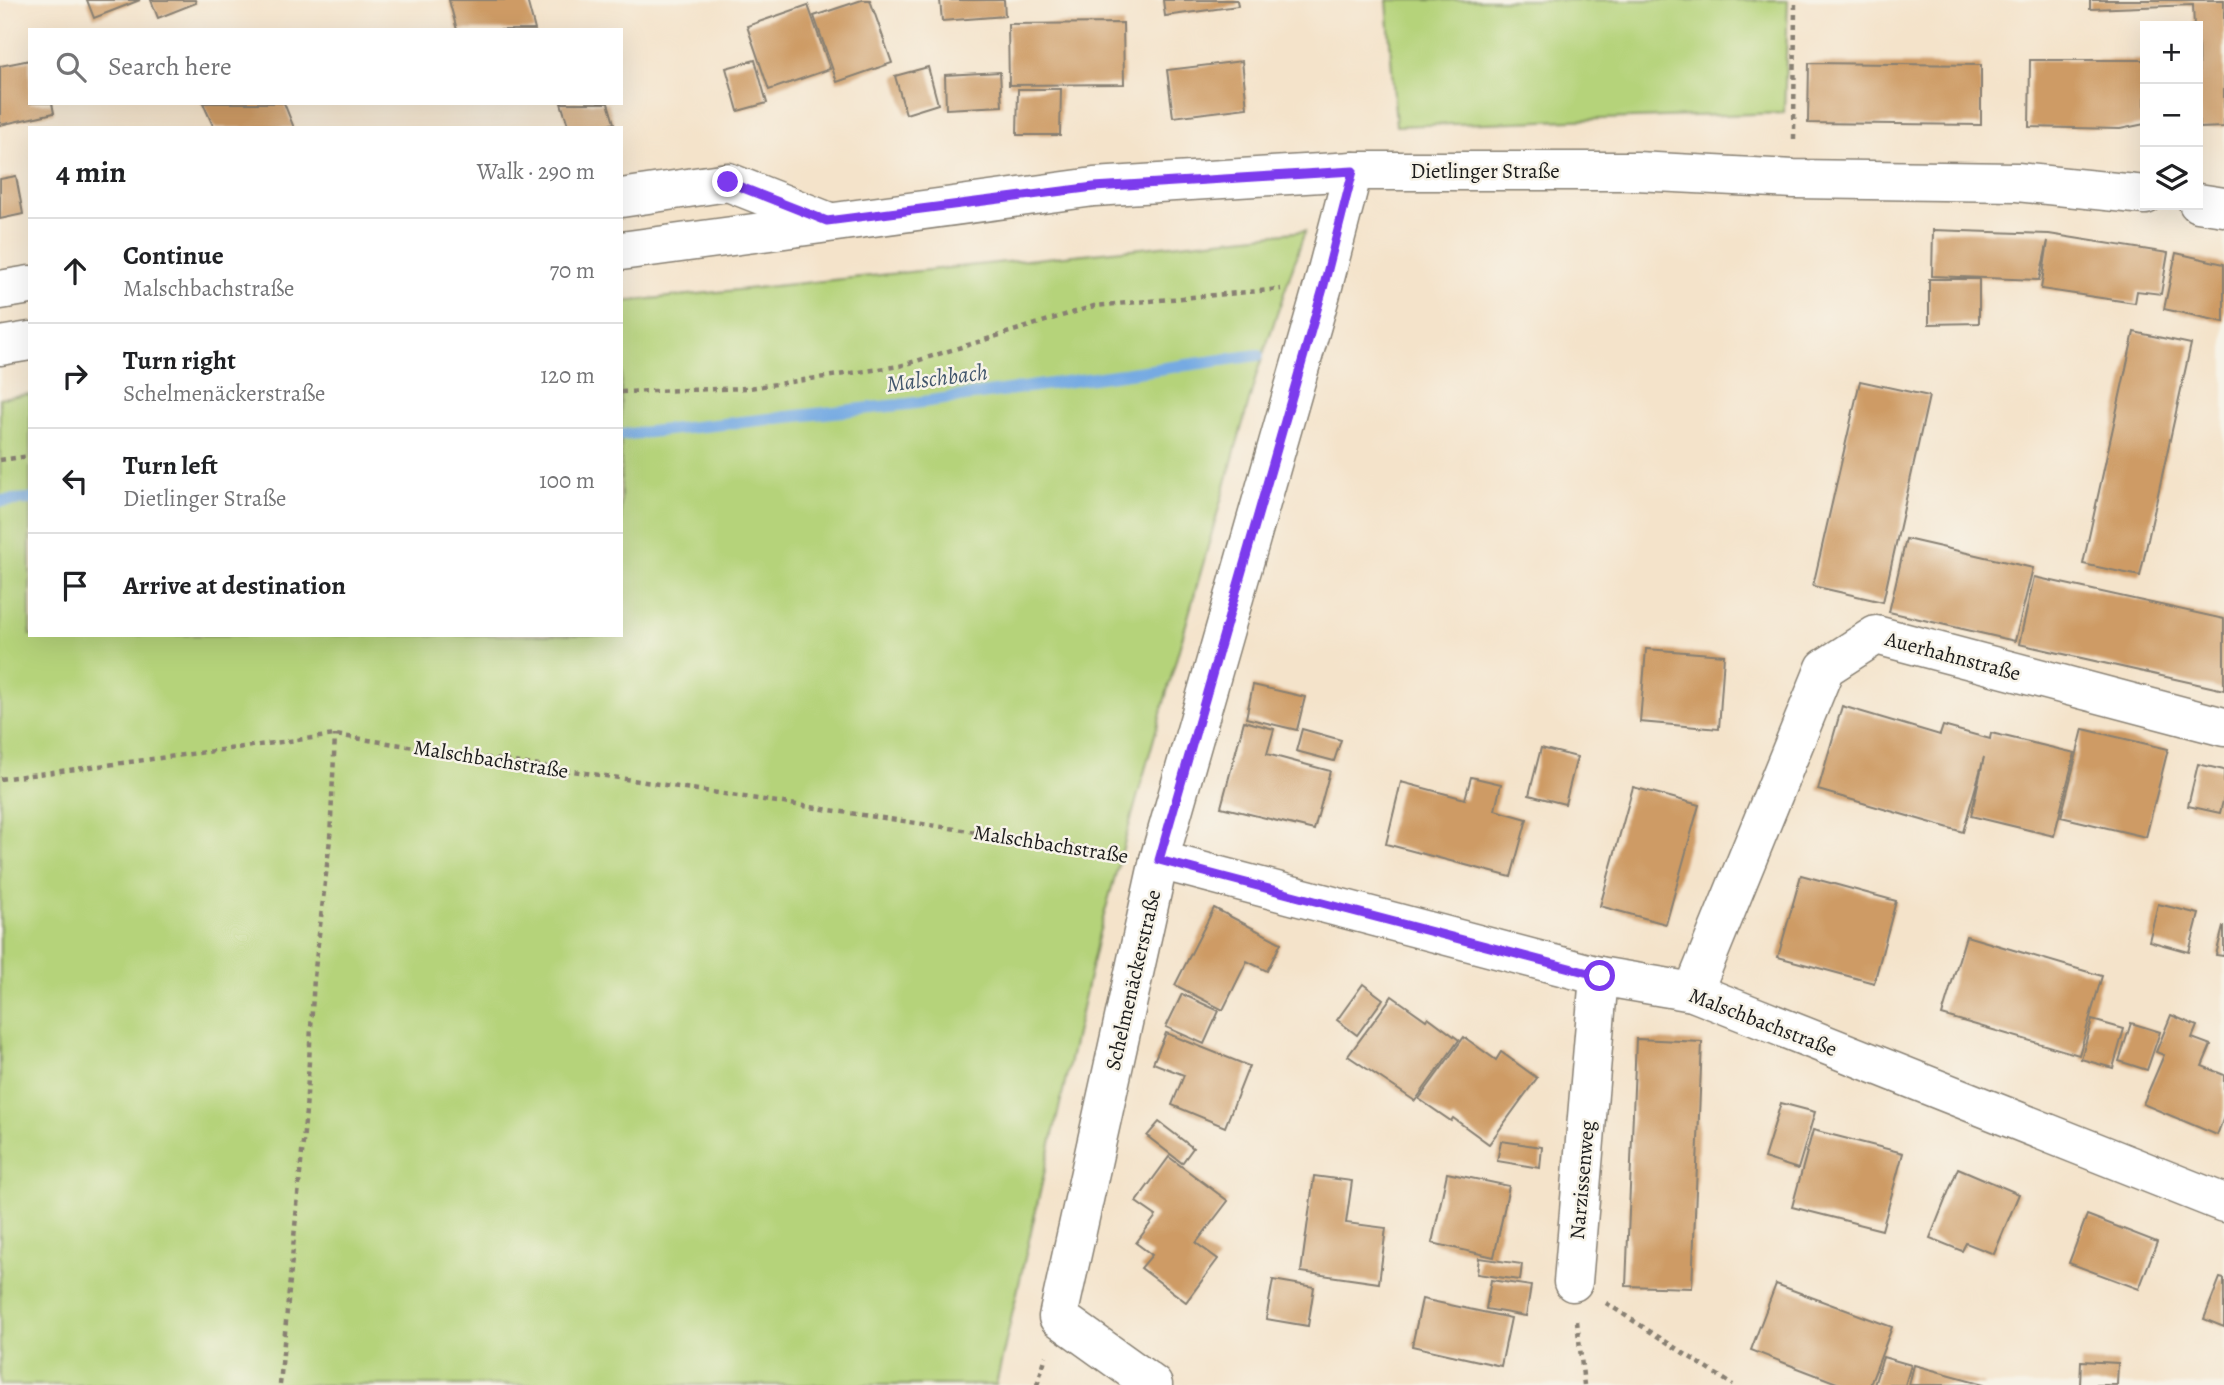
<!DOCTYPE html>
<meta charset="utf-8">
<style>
:root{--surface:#fff;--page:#f6f6f6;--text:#202124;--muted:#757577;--line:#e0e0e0}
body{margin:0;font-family:Alegreya,serif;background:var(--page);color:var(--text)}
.controls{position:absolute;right:21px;top:21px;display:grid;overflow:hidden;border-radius:0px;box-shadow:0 7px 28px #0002}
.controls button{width:63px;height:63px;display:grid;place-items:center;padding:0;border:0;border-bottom:2px solid var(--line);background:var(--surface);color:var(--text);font:35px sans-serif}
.stop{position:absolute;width:21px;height:21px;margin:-16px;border:5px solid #7c3aed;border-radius:50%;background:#fff}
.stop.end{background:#7c3aed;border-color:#fff;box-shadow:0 2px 7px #0008}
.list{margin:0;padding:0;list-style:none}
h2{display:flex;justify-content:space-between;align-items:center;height:91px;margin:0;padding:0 28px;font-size:30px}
h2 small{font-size:23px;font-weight:400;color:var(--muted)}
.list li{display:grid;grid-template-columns:46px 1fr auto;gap:21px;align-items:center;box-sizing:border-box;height:105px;padding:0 28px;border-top:2px solid var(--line)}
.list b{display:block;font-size:26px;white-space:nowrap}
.list p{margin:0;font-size:23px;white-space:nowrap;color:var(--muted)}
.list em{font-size:23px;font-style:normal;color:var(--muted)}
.icon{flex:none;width:38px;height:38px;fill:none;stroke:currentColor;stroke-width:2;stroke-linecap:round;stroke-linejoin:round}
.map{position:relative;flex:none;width:2224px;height:1385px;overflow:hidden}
.search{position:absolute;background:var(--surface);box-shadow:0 7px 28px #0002;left:28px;top:28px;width:595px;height:77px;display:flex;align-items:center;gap:18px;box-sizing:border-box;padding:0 24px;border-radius:0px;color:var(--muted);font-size:26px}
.panel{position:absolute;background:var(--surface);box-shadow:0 7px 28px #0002;left:28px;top:126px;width:595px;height:511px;border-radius:0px}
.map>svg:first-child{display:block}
</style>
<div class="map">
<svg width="2224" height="1385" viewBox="0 0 2224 1385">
<rect width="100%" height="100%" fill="#f7f3e8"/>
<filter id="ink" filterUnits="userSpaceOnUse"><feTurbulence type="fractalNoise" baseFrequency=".0143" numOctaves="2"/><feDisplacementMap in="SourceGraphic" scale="14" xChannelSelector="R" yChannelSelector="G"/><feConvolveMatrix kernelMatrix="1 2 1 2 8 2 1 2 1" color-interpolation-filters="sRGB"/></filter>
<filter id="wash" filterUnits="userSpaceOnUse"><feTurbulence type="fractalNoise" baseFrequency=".00686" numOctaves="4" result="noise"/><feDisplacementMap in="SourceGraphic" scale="28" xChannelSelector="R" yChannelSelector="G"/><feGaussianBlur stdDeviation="1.57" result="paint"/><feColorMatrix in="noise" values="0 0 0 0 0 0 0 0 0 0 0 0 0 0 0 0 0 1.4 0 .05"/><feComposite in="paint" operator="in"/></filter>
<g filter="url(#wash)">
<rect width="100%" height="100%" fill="#f4e3ca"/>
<g fill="#b5d37a" stroke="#68784b" stroke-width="2">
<polygon points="1387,0 1788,0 1784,113 1396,126"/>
<polygon points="1305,231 1257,373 1099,933 996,1385 0,1385 0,398 30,394 30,635 621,635 621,302"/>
</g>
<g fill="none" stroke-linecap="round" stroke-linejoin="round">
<g stroke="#76aae2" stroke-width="12">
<polyline points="621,435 908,404 1258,355"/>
<polyline points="0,501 30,499"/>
</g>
</g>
<g id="blocks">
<g fill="#ce9b65">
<polygon points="87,0 140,0 94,18"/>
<polygon points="151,0 195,0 196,3 158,18"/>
<polygon points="449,0 527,0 535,30 457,30"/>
<polygon points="862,0 870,0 892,63 837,82 814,16"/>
<polygon points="940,0 1004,0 1005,16 942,21"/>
<polygon points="1163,0 1237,0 1238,6 1165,16"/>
<polygon points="2090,0 2224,0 2224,127 2199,128 2198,26 2194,26 2193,5 2090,9"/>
<polygon points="808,5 830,69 769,90 747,26"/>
<polygon points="1123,23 1124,84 1009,85 1008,24"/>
<polygon points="30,60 30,103 52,103 54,113 0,125 0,66"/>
<polygon points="755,60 767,103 738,111 726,68"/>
<polygon points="2030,60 2145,60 2145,124 2120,129 2029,127"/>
<polygon points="1242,61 1247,108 1173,117 1167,70"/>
<polygon points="1809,63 1981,65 1981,125 1808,123"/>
<polygon points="928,67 938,104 906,114 895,76"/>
<polygon points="1000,72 1002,106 946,109 945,75"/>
<polygon points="1018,89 1061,89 1060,135 1017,135"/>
<polygon points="203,103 284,103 294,128 214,128"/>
<polygon points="561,103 608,103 614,123 599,128 569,128"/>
<polygon points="16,176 23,214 0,219 0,179"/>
<polygon points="1933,230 2049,234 2168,253 2161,294 2137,291 2135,303 2041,289 2048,241 2039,280 1932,276"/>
<polygon points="2176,253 2224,264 2224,322 2164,309"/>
<polygon points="1929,279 1979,279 1979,323 1929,324"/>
<polygon points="2134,332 2191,344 2140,576 2083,564"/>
<polygon points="1860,381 1929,396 1883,602 1813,586"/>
<polygon points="1906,539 2033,568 2015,641 1889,612"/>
<polygon points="2034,577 2224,619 2224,690 2019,644"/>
<polygon points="1646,649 1724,655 1719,729 1640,722"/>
<polygon points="1253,685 1305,697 1297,730 1246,718"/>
<polygon points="1842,706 1940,735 1943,726 1990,739 1991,733 2075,753 2054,836 1971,816 1984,757 1963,832 1818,790"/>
<polygon points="1244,721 1274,729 1267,754 1330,771 1314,830 1221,807"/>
<polygon points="1302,729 1341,740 1334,761 1296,751"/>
<polygon points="2083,729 2168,749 2146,837 2061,817"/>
<polygon points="1541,748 1577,757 1565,804 1529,795"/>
<polygon points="2198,764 2224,770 2224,797 2220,813 2188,806"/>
<polygon points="1471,777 1501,784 1495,810 1527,819 1511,877 1386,844 1401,782 1465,799"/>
<polygon points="1633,787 1699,805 1666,924 1600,906"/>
<polygon points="1801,875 1896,901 1874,983 1778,957"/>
<polygon points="2158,904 2199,914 2189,952 2149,941"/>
<polygon points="1214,908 1281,943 1267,971 1247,961 1223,1010 1175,985"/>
<polygon points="2223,927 2224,927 2224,956 2216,955"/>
<polygon points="1966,936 2102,976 2079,1055 1942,1015"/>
<polygon points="1363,984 1383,999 1357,1035 1337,1020"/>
<polygon points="1182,994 1219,1011 1204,1044 1166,1027"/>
<polygon points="1392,996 1426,1020 1428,1017 1459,1040 1415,1101 1348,1056"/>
<polygon points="2171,1015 2197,1026 2192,1038 2211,1045 2202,1066 2224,1075 2224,1117 2217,1135 2143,1104 2164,1055 2156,1052"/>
<polygon points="2092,1020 2124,1029 2113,1068 2081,1059"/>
<polygon points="2131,1023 2160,1032 2147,1070 2119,1061"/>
<polygon points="1166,1033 1249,1066 1225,1127 1172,1105 1184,1075 1153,1063"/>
<polygon points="1464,1037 1496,1060 1501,1052 1537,1078 1489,1144 1453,1118 1451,1121 1419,1099"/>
<polygon points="1636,1039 1702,1042 1692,1288 1626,1286"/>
<polygon points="1781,1103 1815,1112 1798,1169 1764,1158"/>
<polygon points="1159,1122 1193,1148 1182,1163 1147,1136"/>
<polygon points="1813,1130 1903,1153 1882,1230 1792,1207"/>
<polygon points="1501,1141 1542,1147 1540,1168 1497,1161"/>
<polygon points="1169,1157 1228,1201 1196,1243 1218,1259 1186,1302 1141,1268 1152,1255 1136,1243 1156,1216 1136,1202"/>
<polygon points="1958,1168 2019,1194 1994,1254 1966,1243 1962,1251 1930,1238"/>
<polygon points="1447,1173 1509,1186 1494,1257 1432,1243"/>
<polygon points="1314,1176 1352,1181 1346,1223 1386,1228 1379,1283 1301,1272"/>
<polygon points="2087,1215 2157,1242 2139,1289 2069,1263"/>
<polygon points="1479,1258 1522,1264 1520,1280 1477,1274"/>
<polygon points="2220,1278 2224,1279 2224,1327 2204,1319"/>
<polygon points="1273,1280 1314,1287 1308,1326 1266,1319"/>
<polygon points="1491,1280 1531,1286 1526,1316 1486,1309"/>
<polygon points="1776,1284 1892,1327 1870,1385 1842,1385 1751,1350"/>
<polygon points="1422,1299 1511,1318 1501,1366 1412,1346"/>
<polygon points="1883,1357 1911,1365 1905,1385 1874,1385"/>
<polygon points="2081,1361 2118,1363 2117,1385 2080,1385"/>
<polygon points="1914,1365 1984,1384 1984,1385 1909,1385"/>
</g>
</g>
</g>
<g filter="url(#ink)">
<use href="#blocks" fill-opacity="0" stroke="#888073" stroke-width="2"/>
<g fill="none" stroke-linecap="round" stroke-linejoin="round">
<defs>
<g id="minor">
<polyline points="621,198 728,182 827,221"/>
<polyline points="0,290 30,285"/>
<polyline points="1159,860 1599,976 1693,992 2224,1203"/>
<polyline points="1693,992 1825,668 1876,635 2224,727"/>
<polyline points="1573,1282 1599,976"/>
<polyline points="1153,1385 1058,1317 1159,860 1323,286 1353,171"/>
</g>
<g id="major">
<polyline points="2198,203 2224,207"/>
<polyline points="621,251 1094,187 1353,171 1636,171 1794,179 2017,182 2145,195"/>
<polyline points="0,346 30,341"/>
</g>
</defs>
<use href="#minor" stroke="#888073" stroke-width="41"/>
<use href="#major" stroke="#888073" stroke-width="41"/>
<g stroke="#888073" stroke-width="4.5" stroke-dasharray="5 5" stroke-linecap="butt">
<polyline points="1794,139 1795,0"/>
<polyline points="621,392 749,388 900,366 1094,306 1281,289"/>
<polyline points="0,460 30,456"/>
<polyline points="0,779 335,735 1121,854"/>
<polyline points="1606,1303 1733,1385"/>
<polyline points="1577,1321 1584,1385"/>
<polyline points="280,1385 306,1111 314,978 330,839 335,735"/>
<polyline points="1037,1385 1046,1356"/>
</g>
<use href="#minor" stroke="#fff" stroke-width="38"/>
<use href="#major" stroke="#fff" stroke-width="38"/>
</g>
</g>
<g fill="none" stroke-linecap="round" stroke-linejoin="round" filter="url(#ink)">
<polyline stroke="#7c3aed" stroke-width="9" points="728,182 827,221 1094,187 1353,171 1324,285 1159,860 1600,976"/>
</g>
<g text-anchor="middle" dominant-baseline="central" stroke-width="5" stroke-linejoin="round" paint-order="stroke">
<g font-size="21" fill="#1c1c1c" stroke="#f7f3e8">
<text x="1485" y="171">Dietlinger Straße</text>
<text transform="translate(1953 656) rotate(15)">Auerhahnstraße</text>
<text transform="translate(491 759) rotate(9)">Malschbachstraße</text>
<text transform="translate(1051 844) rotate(9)">Malschbachstraße</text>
<text transform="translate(1133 980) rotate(-77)">Schelmenäckerstraße</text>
<text transform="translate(1763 1022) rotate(21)">Malschbachstraße</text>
<text transform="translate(1582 1180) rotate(-85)">Narzissenweg</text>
</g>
<g font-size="23" font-style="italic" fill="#40556b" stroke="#f7f3e8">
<text transform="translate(937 378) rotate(-7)">Malschbach</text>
</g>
</g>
</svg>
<div class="controls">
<button>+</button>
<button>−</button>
<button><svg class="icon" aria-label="layers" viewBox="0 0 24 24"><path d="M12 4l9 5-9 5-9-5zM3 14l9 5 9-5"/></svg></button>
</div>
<div class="stop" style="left:1600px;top:976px"></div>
<div class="stop end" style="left:728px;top:182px"></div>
<div class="search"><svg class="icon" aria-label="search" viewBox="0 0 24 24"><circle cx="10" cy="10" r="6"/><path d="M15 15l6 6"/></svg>Search here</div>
<section class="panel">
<h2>4 min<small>Walk · 290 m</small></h2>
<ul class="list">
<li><svg class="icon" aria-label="ahead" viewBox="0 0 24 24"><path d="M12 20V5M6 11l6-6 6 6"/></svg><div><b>Continue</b><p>Malschbachstraße</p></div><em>70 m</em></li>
<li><svg class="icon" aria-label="right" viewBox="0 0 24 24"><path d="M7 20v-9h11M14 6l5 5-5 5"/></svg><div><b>Turn right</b><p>Schelmenäckerstraße</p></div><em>120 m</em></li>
<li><svg class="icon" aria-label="left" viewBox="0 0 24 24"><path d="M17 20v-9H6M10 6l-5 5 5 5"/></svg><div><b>Turn left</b><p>Dietlinger Straße</p></div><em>100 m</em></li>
<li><svg class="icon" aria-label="arrive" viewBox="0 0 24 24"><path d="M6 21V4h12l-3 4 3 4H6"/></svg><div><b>Arrive at destination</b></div></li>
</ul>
</section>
</div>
